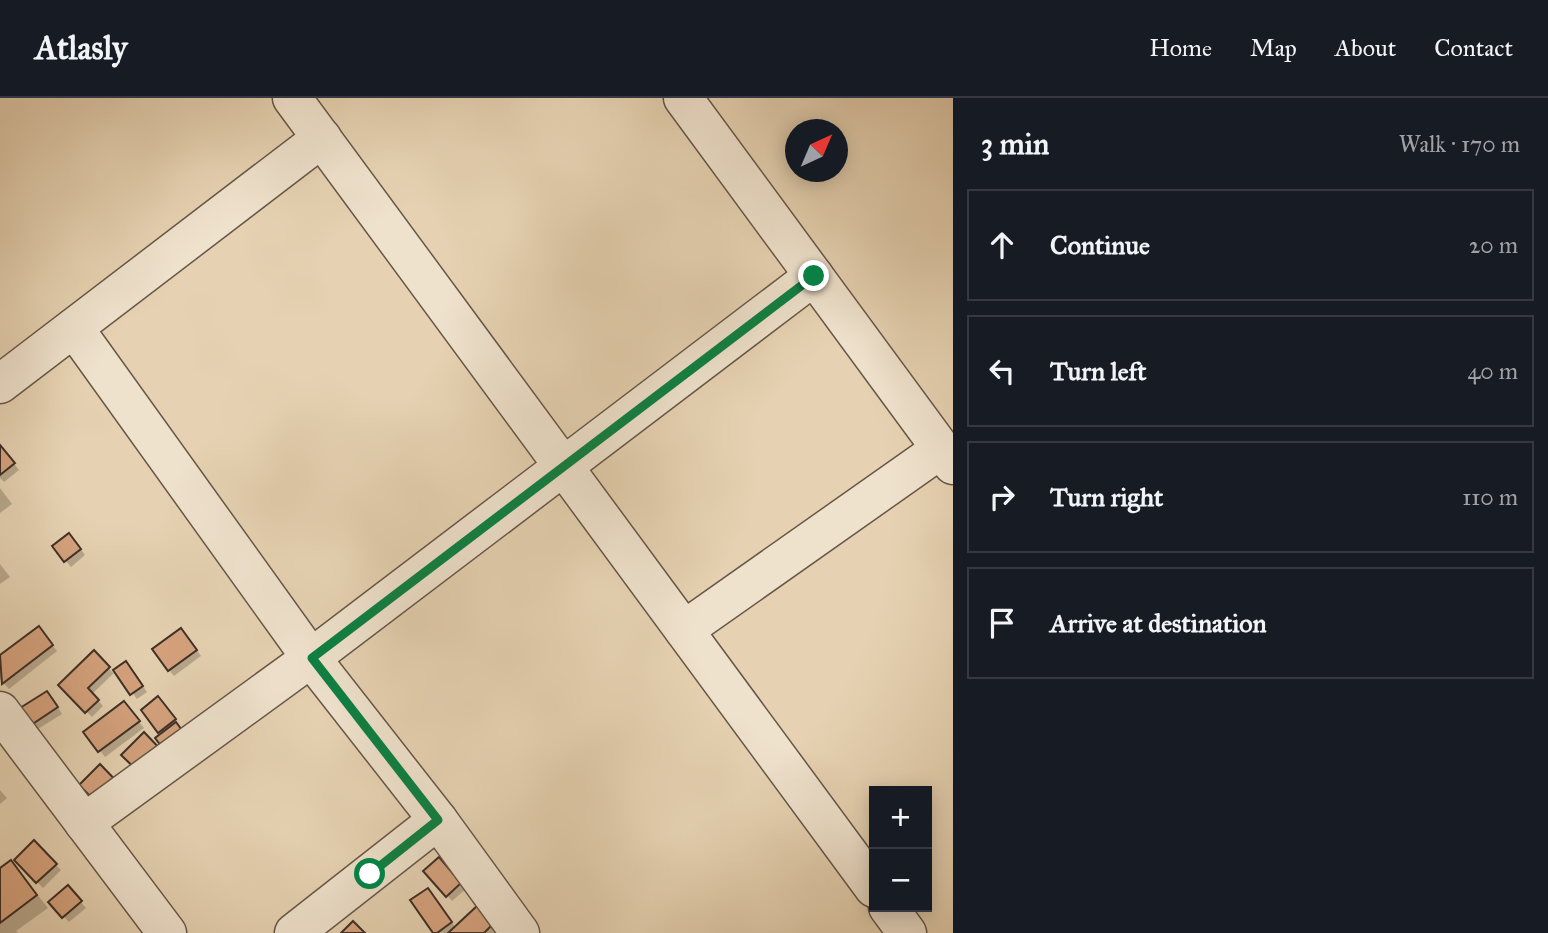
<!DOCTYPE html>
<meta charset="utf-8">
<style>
:root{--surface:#171b24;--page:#20242c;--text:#f1f3f6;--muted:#9ea1a6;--line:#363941}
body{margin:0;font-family:"IM FELL Great Primer",serif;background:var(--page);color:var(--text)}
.controls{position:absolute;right:21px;bottom:21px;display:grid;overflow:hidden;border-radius:0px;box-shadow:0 4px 18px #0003}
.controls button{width:63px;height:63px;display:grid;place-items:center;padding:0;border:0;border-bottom:2px solid var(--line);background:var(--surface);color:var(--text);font:35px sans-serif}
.compass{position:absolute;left:785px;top:21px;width:63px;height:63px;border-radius:50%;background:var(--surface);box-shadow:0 4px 18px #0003;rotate:44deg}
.stop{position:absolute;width:21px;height:21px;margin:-16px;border:5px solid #0b8043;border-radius:50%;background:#fff}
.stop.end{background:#0b8043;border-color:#fff;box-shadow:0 2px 7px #0008}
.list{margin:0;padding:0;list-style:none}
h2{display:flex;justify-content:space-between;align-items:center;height:91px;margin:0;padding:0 28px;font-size:30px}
h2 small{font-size:23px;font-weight:400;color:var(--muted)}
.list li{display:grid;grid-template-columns:46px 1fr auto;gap:21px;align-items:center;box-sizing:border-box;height:112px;margin:0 14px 14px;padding:0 14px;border:2px solid var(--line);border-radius:0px}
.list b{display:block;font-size:26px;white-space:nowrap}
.list em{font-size:23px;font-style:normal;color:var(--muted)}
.icon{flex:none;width:38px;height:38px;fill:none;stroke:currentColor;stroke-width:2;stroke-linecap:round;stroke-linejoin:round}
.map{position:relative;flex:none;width:953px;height:835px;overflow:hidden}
header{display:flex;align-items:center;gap:42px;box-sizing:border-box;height:98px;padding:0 35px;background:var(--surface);border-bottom:2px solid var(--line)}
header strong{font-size:33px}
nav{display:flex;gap:38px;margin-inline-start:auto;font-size:24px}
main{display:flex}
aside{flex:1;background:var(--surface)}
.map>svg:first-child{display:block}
</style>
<header>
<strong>Atlasly</strong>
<nav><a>Home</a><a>Map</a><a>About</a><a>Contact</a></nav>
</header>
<main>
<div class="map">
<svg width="953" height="835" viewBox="0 0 953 835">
<rect width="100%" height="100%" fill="#e6d2b2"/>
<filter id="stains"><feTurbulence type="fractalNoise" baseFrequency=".00286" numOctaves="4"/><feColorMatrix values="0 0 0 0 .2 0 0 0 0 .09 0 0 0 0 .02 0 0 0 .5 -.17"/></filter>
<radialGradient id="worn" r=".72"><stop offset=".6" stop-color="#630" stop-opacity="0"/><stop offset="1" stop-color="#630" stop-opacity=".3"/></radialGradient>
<g fill="#0003">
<polygon points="0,348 19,372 4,384 0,380"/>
<polygon points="0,390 12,406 0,415"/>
<polygon points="75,443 85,457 71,469 54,449"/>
<polygon points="0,466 10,479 0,486"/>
<polygon points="38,530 57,553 9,591 0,581 0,559"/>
<polygon points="186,537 201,558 174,578 169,572"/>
<polygon points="94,555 113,575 126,565 147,594 137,601 116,573 92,596 103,608 92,619 60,587"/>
<polygon points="52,600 62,616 38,631 33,626"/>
<polygon points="163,606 180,628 163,637 160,634"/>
<polygon points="129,611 144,630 105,659 85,634"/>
<polygon points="0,692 7,700 0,706"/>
<polygon points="34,745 61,772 43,790 16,762"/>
<polygon points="439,762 466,791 452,803 447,797"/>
<polygon points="11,764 48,810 16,833 18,835 0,835 0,773"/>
<polygon points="428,792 456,830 477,810 501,835 435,835"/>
<polygon points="73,795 86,810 69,824 50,804"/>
</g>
<g fill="#d6a37e" stroke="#3d2e26" stroke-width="2">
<polygon points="0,347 15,365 0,377"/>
<polygon points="69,435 81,451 64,464 52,448"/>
<polygon points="39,528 53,547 2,586 0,557"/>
<polygon points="181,530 197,552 168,573 152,551"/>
<polygon points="94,552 110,569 88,590 99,602 85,615 58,587"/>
<polygon points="126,563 143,588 130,597 113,572"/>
<polygon points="47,593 58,609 31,627 20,610"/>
<polygon points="158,598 176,621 158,635 141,612"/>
<polygon points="124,603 140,623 98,654 83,634"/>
<polygon points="176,624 192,646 171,661 155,640"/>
<polygon points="144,634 165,656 143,678 121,657"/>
<polygon points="100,666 125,692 104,712 79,687"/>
<polygon points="34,742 57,766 36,785 14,762"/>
<polygon points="439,759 461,785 446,799 423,773"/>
<polygon points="11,762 37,797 0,825 0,770"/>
<polygon points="68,787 82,803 62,820 48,804"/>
<polygon points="428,790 452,824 437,835 433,835 410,802"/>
<polygon points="477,808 494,825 484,835 448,835"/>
<polygon points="353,823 365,835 341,835"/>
</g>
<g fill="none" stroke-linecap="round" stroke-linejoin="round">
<defs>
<g id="street">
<polyline points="292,0 874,790"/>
<polyline points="683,0 953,367"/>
<polyline points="74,230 311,560 438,722 520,835"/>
<polyline points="0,286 322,40"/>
<polyline points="684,532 941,351"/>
<polyline points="0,613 167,835"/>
<polyline points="84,725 311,560 814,178"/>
<polyline points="888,809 907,835"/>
<polyline points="294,835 438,722"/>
</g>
</defs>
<use href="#street" stroke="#675749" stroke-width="41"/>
<use href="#street" stroke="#efe2cd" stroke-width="38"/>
</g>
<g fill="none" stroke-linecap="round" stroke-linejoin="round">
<polyline stroke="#0b8043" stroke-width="9" points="370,776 438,722 312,560 814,178"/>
</g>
<rect width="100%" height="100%" filter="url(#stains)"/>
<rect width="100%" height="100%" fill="url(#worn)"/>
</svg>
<div class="controls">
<button>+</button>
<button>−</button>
</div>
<svg class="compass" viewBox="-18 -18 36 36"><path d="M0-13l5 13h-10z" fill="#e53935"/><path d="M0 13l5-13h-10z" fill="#9ea1a6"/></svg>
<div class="stop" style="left:370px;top:776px"></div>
<div class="stop end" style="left:814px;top:178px"></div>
</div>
<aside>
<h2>3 min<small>Walk · 170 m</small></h2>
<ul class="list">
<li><svg class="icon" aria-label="ahead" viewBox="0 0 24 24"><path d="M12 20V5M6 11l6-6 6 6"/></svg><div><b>Continue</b></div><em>20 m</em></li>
<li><svg class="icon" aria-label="left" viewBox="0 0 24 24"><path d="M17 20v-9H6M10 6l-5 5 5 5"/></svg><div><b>Turn left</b></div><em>40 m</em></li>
<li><svg class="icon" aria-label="right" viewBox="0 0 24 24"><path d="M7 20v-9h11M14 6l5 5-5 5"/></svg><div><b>Turn right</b></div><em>110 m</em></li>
<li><svg class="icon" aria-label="arrive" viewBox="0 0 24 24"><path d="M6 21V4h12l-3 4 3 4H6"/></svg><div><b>Arrive at destination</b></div></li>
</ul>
</aside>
</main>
